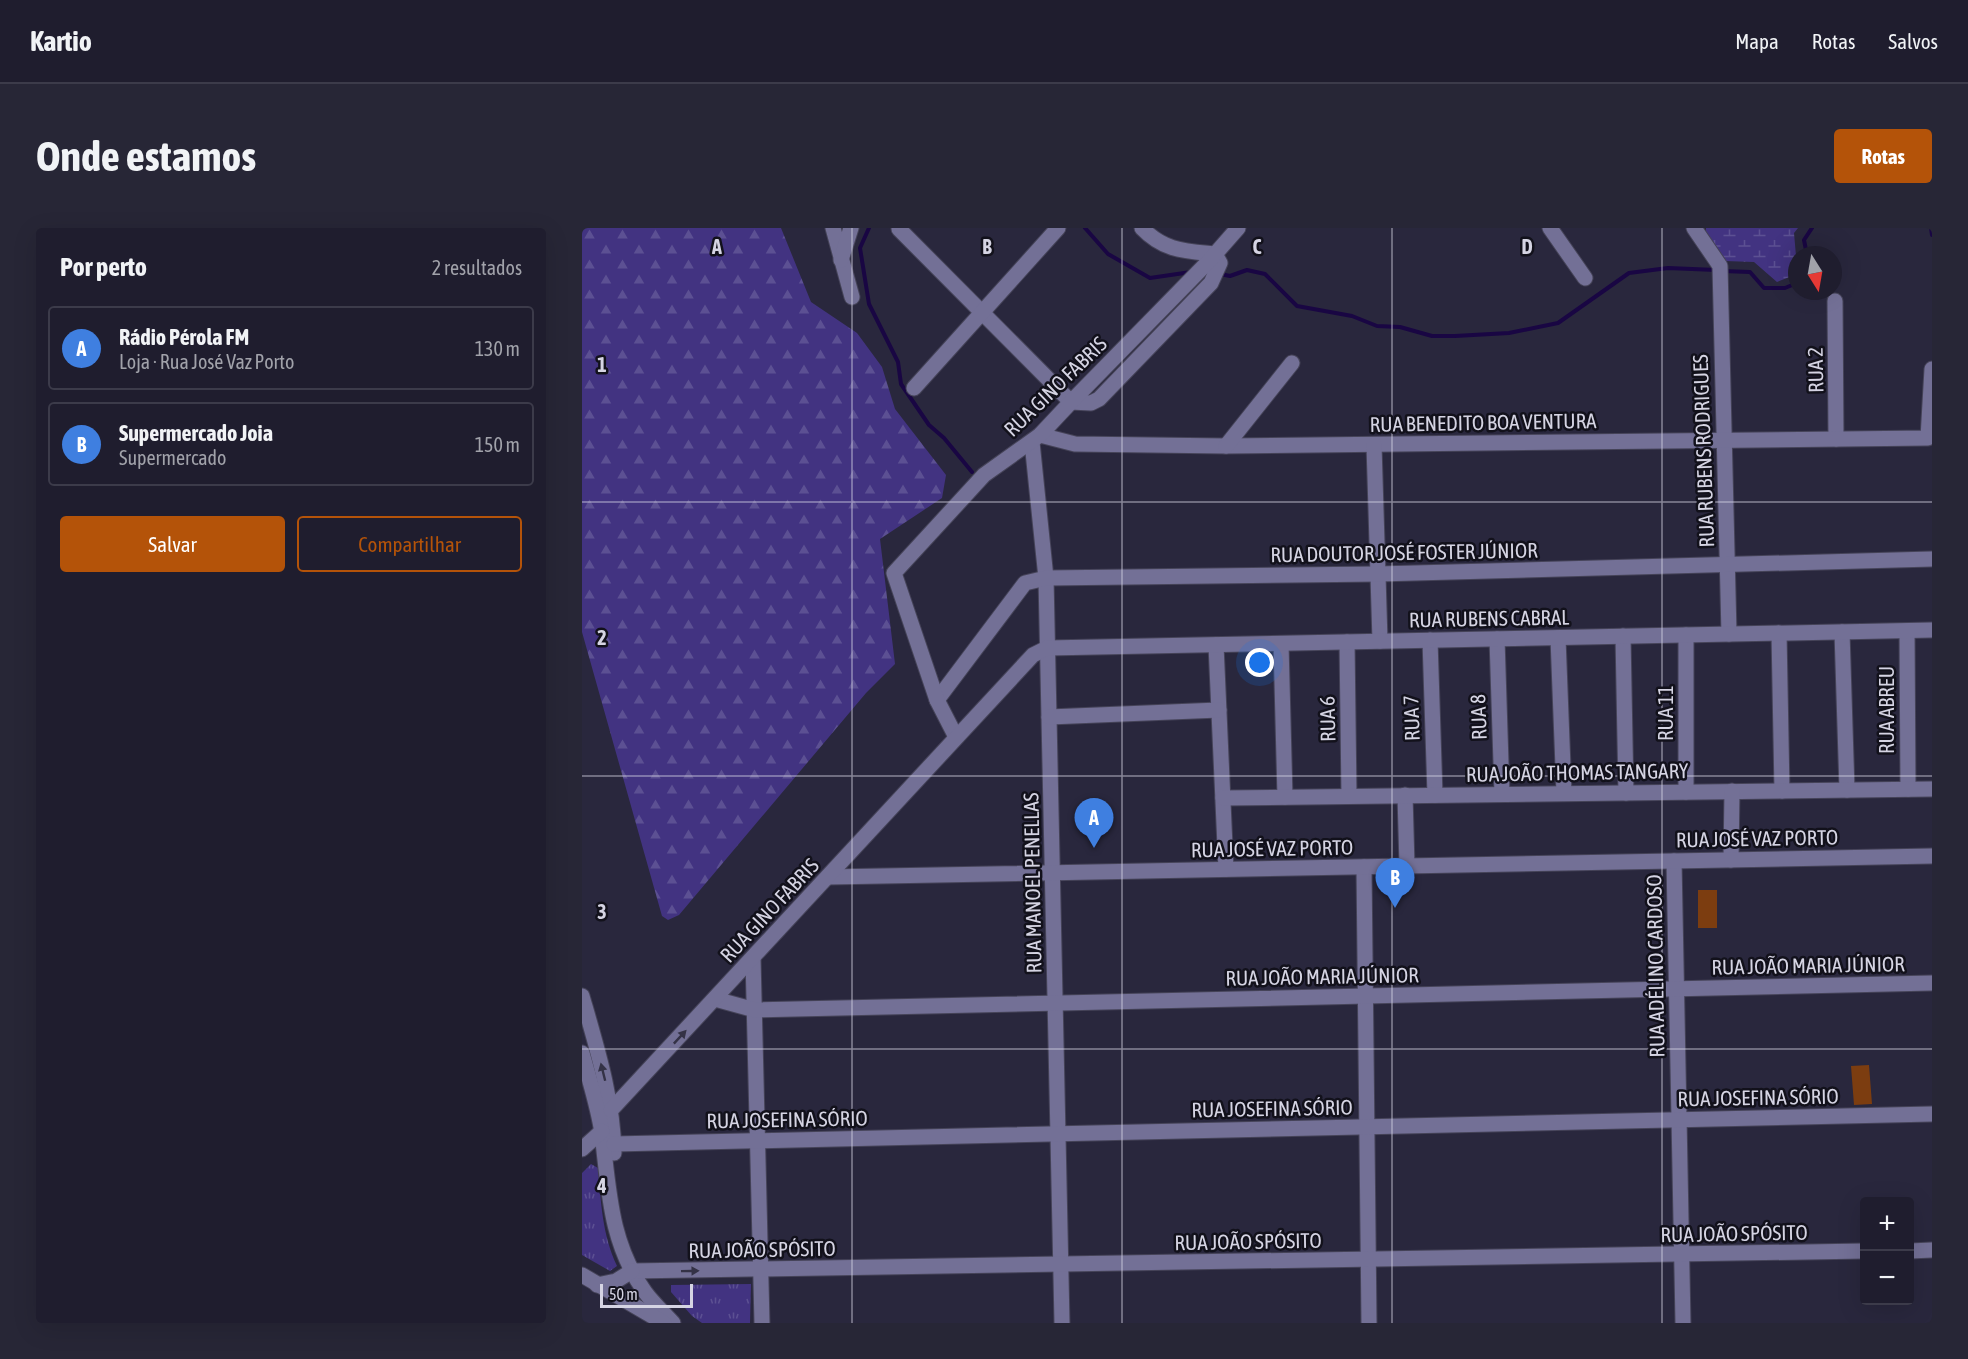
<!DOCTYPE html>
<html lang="pt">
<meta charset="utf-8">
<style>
:root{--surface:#1f1d2e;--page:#272636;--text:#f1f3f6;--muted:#a1a2aa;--line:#3c3b4a;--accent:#b45309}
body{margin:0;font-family:"Asap Condensed",sans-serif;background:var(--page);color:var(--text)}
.controls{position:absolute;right:18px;bottom:18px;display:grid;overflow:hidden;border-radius:6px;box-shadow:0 6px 24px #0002}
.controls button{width:54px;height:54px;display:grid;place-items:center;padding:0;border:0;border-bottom:2px solid var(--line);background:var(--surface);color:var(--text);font:30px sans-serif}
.compass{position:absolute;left:1206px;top:18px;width:54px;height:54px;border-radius:50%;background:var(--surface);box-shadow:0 6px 24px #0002;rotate:169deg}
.scale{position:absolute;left:18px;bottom:15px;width:93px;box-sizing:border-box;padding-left:6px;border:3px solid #d5d4e3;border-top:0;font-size:16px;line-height:21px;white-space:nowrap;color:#d5d4e3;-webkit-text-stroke:4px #12111b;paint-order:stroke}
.you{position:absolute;left:678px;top:435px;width:21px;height:21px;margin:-15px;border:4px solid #fff;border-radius:50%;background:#1a73e8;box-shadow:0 0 0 9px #1a73e833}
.badge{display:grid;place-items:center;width:39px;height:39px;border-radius:50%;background:var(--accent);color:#fff;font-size:20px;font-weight:700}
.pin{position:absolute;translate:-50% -50px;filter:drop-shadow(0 2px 3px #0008)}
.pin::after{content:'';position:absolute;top:32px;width:21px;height:18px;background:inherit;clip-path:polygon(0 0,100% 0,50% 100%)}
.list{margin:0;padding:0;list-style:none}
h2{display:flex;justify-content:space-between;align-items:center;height:78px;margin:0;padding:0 24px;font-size:26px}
h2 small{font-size:20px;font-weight:400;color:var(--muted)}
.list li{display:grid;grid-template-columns:39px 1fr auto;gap:18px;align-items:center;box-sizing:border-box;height:84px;margin:0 12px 12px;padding:0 12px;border:2px solid var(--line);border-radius:6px}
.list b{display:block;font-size:22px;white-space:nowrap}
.list p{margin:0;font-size:20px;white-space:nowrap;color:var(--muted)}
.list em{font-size:20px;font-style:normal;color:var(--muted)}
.actions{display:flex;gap:12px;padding:18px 24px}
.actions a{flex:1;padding:14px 0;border:2px solid var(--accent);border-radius:6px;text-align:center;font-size:21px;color:var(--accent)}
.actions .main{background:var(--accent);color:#fff}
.map{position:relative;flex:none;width:1350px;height:1095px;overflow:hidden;border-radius:6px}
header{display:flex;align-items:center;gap:36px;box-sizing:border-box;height:84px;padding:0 30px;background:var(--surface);border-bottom:2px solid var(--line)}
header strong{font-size:28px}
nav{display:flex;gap:33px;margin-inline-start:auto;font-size:21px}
.intro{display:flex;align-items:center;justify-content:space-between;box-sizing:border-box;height:144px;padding:0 36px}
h1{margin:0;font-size:42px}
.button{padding:15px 27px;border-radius:6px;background:var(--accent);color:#fff;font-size:21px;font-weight:700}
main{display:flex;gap:36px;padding:0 36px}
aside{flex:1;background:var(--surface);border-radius:6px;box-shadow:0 6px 24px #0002}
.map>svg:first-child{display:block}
</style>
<header>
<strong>Kartio</strong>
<nav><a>Mapa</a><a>Rotas</a><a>Salvos</a></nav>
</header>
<div class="intro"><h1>Onde estamos</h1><a class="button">Rotas</a></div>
<main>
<aside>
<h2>Por perto<small>2 resultados</small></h2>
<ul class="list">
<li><span class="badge" style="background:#3f7fe0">A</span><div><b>Rádio Pérola FM</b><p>Loja · Rua José Vaz Porto</p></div><em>130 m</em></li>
<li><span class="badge" style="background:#3f7fe0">B</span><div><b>Supermercado Joia</b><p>Supermercado</p></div><em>150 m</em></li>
</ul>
<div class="actions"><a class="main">Salvar</a><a>Compartilhar</a></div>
</aside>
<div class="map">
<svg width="1350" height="1095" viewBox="0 0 1350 1095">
<defs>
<pattern id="grass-tufts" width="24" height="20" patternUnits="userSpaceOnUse" patternTransform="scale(1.5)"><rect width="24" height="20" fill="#423381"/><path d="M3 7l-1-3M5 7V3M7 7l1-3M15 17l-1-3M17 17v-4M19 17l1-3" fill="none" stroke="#5c5093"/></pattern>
<pattern id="forest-firs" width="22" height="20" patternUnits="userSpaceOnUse" patternTransform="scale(1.5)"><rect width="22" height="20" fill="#423381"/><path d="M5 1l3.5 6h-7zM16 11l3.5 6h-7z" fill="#5c5093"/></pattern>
<pattern id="wetland-marsh" width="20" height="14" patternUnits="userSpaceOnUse" patternTransform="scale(1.5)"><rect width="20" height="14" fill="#423381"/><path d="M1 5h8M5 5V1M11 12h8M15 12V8" fill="none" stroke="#5c5093"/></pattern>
</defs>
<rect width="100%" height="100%" fill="#29273d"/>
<g fill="url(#grass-tufts)">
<path d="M9,936L16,940C19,974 20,1006 35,1038L28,1043L0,1027V945Z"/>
<polygon points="169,1056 168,1095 120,1095 110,1088 89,1064 89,1057"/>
</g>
<polygon fill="url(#forest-firs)" points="0,0 199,0 229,74 275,105 300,139 313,181 364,247 360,270 298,311 313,436 284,465 97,687 86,692 80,688 0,404"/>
<polygon fill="url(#wetland-marsh)" points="1124,0 1216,0 1212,5 1214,28 1210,48 1195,54 1172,34 1143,33 1124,5"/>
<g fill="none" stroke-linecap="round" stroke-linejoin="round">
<g stroke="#190643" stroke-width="4">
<polyline points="287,0 278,20 287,76 316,134 319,156 347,197 362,210 390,244"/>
<polyline points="503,0 526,26 568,50 609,44"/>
<polyline points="1349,0 1350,7"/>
<polyline points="1225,27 1222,12 1230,0"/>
<polyline points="1141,43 1168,44 1182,60 1203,60 1215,55"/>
<polyline points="638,46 648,48 665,42 683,46 715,78 770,88 795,98 818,99 850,108 873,108 927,105 976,95 1047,45 1086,40 1134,42"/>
</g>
</g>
<g fill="#7c3d10">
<rect x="1116" y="662" width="19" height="38"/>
<polygon points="1287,837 1290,876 1272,877 1269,838"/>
</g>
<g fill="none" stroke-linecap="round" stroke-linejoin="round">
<defs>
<g id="minor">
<polyline points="251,0 270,69"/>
<polyline points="968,0 1003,50"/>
<polyline points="1112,0 1138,38 1147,406"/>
<path d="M317,1L489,174L509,175L517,171L629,55L638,35L633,26C603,23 582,23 560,0"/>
<polyline points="259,32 269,0"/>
<polyline points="1253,73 1254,211"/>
<polyline points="332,160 476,0"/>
<polyline points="458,207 493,216 644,218 1346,210 1350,141"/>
<polyline points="450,214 464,350 480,1095"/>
<polyline points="792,217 798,413"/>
<polyline points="644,218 710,135"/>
<polyline points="1325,403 1326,561"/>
<polyline points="1260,404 1265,562"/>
<polyline points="1197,405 1200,563"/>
<polyline points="1104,407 1104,564"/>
<polyline points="1041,408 1044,565"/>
<polyline points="976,410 982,565"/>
<polyline points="915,411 920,566"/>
<polyline points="848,412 853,567"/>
<polyline points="765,414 767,568"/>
<polyline points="699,416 703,569"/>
<polyline points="634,417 644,641"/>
<polyline points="355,472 443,355 464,350 796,346 1350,331"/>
<polyline points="467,489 637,482"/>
<polyline points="374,509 355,472 312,345 402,247 458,207 489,174 627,33 656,0"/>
<polyline points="823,567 825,638"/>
<polyline points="641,570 1350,561"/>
<polyline points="1149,632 1150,563"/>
<polyline points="1092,633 1101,1095"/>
<polyline points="782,639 787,1095"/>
<polyline points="246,649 1350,628"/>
<polyline points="171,730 180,1095"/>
<path d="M0,768C15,820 31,871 32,925"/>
<polyline points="133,771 173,782 1350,755"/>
<path d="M0,825C7,851 16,878 20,905C27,963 28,1015 63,1064C71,1075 82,1085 91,1095"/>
<polyline points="29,882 451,427 465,420 1350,402"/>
<polyline points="32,916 1350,886"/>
<polyline points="0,921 20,903"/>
<polyline points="1328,1023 1350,1022"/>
<polyline points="50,1043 1282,1023"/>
<polyline points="0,1047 82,1095"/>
<polyline points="15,1057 34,1053 50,1043"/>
</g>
</defs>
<use href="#minor" stroke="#454358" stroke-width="17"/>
<use href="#minor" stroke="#737096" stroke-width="15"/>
</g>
<defs><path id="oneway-solid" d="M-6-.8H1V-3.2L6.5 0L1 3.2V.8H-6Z" transform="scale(1.5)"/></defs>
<g fill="#343246">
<use href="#oneway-solid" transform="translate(98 809) rotate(-47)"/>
<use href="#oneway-solid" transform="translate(21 844) rotate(-104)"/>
<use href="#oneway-solid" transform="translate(108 1043) rotate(-1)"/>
</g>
<path fill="none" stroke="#d5d4e3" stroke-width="1.5" stroke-opacity="0.55" d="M270,0V1095M540,0V1095M810,0V1095M1080,0V1095M0,274H1350M0,548H1350M0,821H1350"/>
<g text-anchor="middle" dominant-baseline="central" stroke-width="5" stroke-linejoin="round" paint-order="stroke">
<g font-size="21" fill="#d5d4e3" stroke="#12111b">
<text transform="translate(1233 142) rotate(-91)">RUA 2</text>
<text transform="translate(473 158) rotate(-44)">RUA GINO FABRIS</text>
<text transform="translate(901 194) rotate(-1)">RUA BENEDITO BOA VENTURA</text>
<text transform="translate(1121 223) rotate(-92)">RUA RUBENS RODRIGUES</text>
<text transform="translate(822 324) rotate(-1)">RUA DOUTOR JOSÉ FOSTER JÚNIOR</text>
<text transform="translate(907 390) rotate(-1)">RUA RUBENS CABRAL</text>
<text transform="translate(1304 482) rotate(-90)">RUA ABREU</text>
<text transform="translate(1083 485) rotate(-90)">RUA 11</text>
<text transform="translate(896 489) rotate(-92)">RUA 8</text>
<text transform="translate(829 490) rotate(-92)">RUA 7</text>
<text transform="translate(745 491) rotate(-91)">RUA 6</text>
<text transform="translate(995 544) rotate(-1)">RUA JOÃO THOMAS TANGARY</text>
<text transform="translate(1175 610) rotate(-1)">RUA JOSÉ VAZ PORTO</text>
<text transform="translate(690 620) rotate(-1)">RUA JOSÉ VAZ PORTO</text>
<text transform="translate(450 655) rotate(-91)">RUA MANOEL PENELLAS</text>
<text transform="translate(187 682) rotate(-47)">RUA GINO FABRIS</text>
<text transform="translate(1226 737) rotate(-1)">RUA JOÃO MARIA JÚNIOR</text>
<text transform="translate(1073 738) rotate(-91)">RUA ADÉLINO CARDOSO</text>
<text transform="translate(740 748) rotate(-1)">RUA JOÃO MARIA JÚNIOR</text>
<text transform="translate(1176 869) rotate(-1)">RUA JOSEFINA SÓRIO</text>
<text transform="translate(690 880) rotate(-1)">RUA JOSEFINA SÓRIO</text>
<text transform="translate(205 891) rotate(-1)">RUA JOSEFINA SÓRIO</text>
<text transform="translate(1152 1005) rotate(-1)">RUA JOÃO SPÓSITO</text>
<text transform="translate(666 1013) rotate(-1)">RUA JOÃO SPÓSITO</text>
<text transform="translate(180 1021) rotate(-1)">RUA JOÃO SPÓSITO</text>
</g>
</g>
<g font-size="20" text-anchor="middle" font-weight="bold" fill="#d5d4e3" stroke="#12111b" stroke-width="5" stroke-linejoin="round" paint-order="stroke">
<text x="135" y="26">A</text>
<text x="405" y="26">B</text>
<text x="675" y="26">C</text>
<text x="945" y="26">D</text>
<text x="20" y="144">1</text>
<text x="20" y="417">2</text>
<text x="20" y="691">3</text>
<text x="20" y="965">4</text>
</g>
</svg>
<div class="controls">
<button>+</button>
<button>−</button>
</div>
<svg class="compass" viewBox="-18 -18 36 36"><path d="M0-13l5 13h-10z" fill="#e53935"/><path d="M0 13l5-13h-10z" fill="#a1a2aa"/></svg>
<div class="scale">50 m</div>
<div class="you"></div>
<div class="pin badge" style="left:512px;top:620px;background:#3f7fe0">A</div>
<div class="pin badge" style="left:813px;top:680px;background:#3f7fe0">B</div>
</div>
</main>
